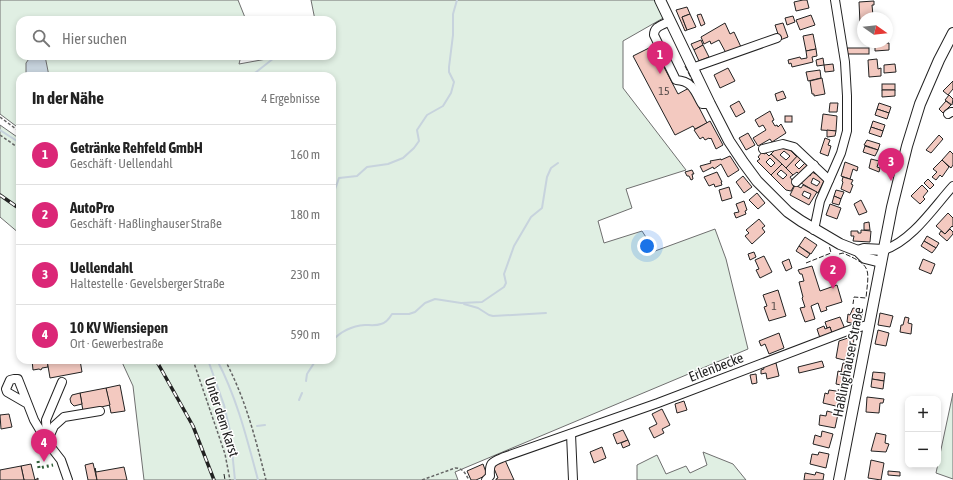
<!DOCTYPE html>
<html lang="de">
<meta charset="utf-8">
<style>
:root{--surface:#fff;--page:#f2f2f2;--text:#222;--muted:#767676;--line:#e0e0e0;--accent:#db2777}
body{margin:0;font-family:"Asap Condensed",sans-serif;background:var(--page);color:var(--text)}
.controls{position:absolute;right:12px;bottom:12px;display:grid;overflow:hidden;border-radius:8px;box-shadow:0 2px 6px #0003}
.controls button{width:36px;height:36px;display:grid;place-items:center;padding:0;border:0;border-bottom:1px solid var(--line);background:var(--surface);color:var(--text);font:20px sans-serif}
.compass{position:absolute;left:857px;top:12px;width:36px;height:36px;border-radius:50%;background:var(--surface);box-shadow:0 2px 6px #0003;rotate:104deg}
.you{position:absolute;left:647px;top:246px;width:14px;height:14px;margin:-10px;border:3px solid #fff;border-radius:50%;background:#1a73e8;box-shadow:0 0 0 6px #1a73e833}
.badge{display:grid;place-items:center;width:26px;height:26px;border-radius:50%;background:var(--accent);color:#fff;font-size:13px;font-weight:700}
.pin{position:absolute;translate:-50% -33px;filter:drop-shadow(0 1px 2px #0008)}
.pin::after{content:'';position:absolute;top:21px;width:14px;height:12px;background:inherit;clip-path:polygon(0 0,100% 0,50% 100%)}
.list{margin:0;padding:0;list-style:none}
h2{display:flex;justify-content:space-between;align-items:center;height:52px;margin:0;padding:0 16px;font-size:17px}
h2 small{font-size:13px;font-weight:400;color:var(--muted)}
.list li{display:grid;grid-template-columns:26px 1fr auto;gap:12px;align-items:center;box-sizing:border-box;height:60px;padding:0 16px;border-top:1px solid var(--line)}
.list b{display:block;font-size:15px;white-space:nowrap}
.list p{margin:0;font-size:13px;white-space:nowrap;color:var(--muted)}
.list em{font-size:13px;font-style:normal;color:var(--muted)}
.icon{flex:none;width:22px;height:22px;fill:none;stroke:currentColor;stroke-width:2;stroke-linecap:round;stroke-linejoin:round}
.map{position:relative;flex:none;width:953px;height:480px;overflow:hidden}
.search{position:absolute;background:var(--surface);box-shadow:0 2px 6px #0003;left:16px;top:16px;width:320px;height:44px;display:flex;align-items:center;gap:10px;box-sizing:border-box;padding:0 14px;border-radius:12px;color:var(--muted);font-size:15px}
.panel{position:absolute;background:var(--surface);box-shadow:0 2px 6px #0003;left:16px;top:72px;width:320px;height:292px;border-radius:12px}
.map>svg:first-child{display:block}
</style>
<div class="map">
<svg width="953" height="480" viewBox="0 0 953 480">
<rect width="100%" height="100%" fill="#fff"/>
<g fill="#e0efe3" stroke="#6f6f6f">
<polygon points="0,0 238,0 246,20 20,20 20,56 241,56 239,64 283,56 332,56 332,20 315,20 311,0 657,0 665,17 623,41 623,88 686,170 626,189 632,208 598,221 604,243 642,231 655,251 715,229 726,259 748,349 455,472 458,480 144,480 133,386 121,360 332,360 332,76 20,76 20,129 0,114"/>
<polygon points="0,125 20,139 20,234 0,217"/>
<polygon points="953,393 953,479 936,473"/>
<polygon points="703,452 733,464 746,480 637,480 637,465 657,455 666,474 686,466 690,473 707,465"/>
</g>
<polygon fill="#c7d3dd" stroke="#6f6f6f" points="31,56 45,56 49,76 26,76 26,63"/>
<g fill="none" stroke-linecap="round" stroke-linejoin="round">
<g stroke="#c7d3dd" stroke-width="2">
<polyline points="251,76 274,58 280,56"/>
<polyline points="0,130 20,143"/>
<polyline points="332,198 339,178 357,176 367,167 388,164 403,158 414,148 419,141 417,130 427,115 443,106 451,93 454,82 449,72 449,67 453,35 453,14 457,0"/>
<polyline points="464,304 478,308 489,315 493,316 546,313"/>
<path d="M332,341C341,331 352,326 365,325C370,325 376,326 381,324C386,323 389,319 392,314H409L415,312L425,303L435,299L461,303L482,302L504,287L506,283L504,274L514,246L531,217L542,208L547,177L551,168L558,163"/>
<polyline points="208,360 224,405 230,431 235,480"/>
<path d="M217,360C237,398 247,439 258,480"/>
<polyline points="306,381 307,374 316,360"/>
<polyline points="299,400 302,393"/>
<polyline points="257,426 265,425"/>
</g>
</g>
<g fill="#f3c9c0" stroke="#222" fill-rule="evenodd">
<polygon points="803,0 807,0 809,8 796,11 794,2"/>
<polygon points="874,1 874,5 872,5 873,16 875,16 875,18 863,18 863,23 860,23 859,2"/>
<polygon points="687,7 690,14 682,17 687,30 685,31 676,10"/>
<polygon points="690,14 696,27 687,30 682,17"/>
<polygon points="701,14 705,24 701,26 697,15"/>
<polygon points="811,15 815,25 800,30 796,20"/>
<polygon points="793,16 795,22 787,25 785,18"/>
<polygon points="725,23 730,34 734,32 741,47 726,53 719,40 711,44 710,41 704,44 701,37"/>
<polygon points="783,23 788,37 780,40 775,25"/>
<polygon points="813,34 816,49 806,51 803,36"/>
<polygon points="701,40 703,45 694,50 691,44"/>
<polygon points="889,43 889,50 875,51 875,44"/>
<polygon points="703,45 709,57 699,61 694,50"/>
<polygon points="653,46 678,94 689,88 707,123 695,129 693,126 675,135 633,56"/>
<rect x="847" y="48" width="22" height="6"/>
<polygon points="816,49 817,56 812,57 813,62 792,67 791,63 789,64 788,60 800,57 801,59 807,58 806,51"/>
<polygon points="823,58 824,65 817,66 816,60"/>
<polygon points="877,59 878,69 881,68 881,76 869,77 868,60"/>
<polygon points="833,64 834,71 825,72 824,65"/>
<polygon points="895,64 896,72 884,73 884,65"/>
<polygon points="728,68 735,81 720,88 714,75"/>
<polygon points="820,70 821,78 808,81 806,72"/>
<polygon points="822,78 825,94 814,96 814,94 812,94 810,81"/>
<polygon points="953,81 953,89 948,95 943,91"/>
<rect x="882" y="84" width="13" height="6"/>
<polygon points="882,90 895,90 895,96 882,97"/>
<polygon points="783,91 786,98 777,101 775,94"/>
<polygon points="949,95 953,99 952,105 945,100"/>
<polygon points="739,101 745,112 736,117 730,106"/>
<polygon points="946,101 951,105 943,113 939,109"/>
<polygon points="830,103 838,103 837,112 829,112"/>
<polygon points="879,103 891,107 889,113 877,109"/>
<polygon points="877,109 889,113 887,119 875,115"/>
<polygon points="770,111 774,120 772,121 775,126 777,125 778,127 781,124 786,133 772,142 770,139 758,146 753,138 766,130 763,125 759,127 755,120"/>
<polygon points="823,114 837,116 836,131 821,130"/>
<rect x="785" y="116" width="7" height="6"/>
<polygon points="710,121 723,145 716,149 711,138 710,139 709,138 705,140 703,137 700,139 694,130"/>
<polygon points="873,121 885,125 883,131 871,127"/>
<polygon points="871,127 883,131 881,137 869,133"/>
<polygon points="827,130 836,131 835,136 827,137"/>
<polygon points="748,133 755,145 746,150 739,138"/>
<polygon points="939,135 943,139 931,153 926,150"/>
<polygon points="825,138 830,140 828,145 831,146 828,156 820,153"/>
<polygon points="867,140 880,144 878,150 864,145"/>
<path d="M779,146L783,149L786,146L797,157L786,168L771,154ZM784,151L790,156L786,160L780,155Z"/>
<polygon points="865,146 878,150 875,156 863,152"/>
<polygon points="950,151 953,154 953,165 951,168 942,160"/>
<path d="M762,152L764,154L766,153L769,156L771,154L782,164L771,175L757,161L760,159L758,157ZM770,158L775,163L771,167L766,162Z"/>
<polygon points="800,153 803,157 795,165 799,169 807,161 810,164 800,175 797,172 793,175 786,168"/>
<polygon points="730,156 739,170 728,177 721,164 714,169 713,167 703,172 700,166 711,163 710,161 721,159 721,160"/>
<polygon points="871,159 879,161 877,167 880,168 879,172 869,168"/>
<polygon points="942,160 949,167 942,177 940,175 936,180 932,177 937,172 933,169"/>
<polygon points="845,162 858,167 857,171 853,169 850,179 841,176"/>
<path d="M782,164L793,175L790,177L795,184L791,191L786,190L771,175ZM781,170L787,175L783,179L777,174Z"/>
<polygon points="692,170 694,174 692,174 693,179 691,180 689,176 687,176 685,172"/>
<polygon points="717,172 722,182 721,182 722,185 715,187 714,184 709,186 704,177"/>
<path d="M812,172L825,179L818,193L801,183L806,173L810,176ZM813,178L820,182L817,186L811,183Z"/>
<polygon points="743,176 752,187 744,193 736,182"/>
<polygon points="843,177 853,180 851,184 853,185 850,193 841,189 843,182 842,181"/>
<polygon points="928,179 934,185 930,189 924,183"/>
<path d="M795,185L801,188L803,185L817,192L809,205L790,195ZM804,191L811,194L809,199L802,195Z"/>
<polygon points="922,185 928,191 923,197 925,199 920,204 911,196"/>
<polygon points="729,187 732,198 722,201 719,190"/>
<polygon points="836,190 844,192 841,199 834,196"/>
<polygon points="757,193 765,203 758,209 749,200"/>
<polygon points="834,196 841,199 839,205 832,203"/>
<polygon points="861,200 867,212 859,215 854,204"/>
<polygon points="744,201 747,210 745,211 746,214 736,218 734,213 739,212 736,204"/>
<polygon points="830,204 841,208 837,219 826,215"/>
<polygon points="948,213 953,218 953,227 952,226 945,234 936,226"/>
<polygon points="759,219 765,226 762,228 765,232 752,244 745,236 749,233 746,230"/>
<polygon points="869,222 870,230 864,230 864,223"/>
<polygon points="950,229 953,232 953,234 947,241 939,234 941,231 945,234"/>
<polygon points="861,230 871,231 870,242 853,241 854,236 851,236 851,231 858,231 858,233 861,233"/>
<polygon points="927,236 939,243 936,248 924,241"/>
<polygon points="805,237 817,245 811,254 799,246"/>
<polygon points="924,241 936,248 932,253 921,246"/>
<polygon points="799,246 810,254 807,258 796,251"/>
<polygon points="754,252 756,257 750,260 748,254"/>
<polygon points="764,256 772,272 760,278 756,270 759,269 755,260"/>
<polygon points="789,259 792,268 786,271 782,262"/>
<polygon points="923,259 935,264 931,274 919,269"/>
<polygon points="812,266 820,291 837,285 842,302 826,307 827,310 821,312 818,303 811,306 815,319 805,322 800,308 805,307 802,298 803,297 799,282 804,281 802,274 800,274 798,270"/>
<polygon points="778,290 786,316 769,321 764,307 767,306 763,295"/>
<polygon points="853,308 863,310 861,321 859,323 856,322 855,324 847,322 848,314 850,315"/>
<polygon points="880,313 893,316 890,327 878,325"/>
<polygon points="840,317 845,329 832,334 830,327 827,328 825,322"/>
<polygon points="905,317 909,318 908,323 912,324 911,334 900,332 901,325 903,325"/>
<polygon points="824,326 825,329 830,327 832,333 820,338 817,329"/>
<polygon points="878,330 889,333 886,346 875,344"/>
<polygon points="779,333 784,348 769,354 765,344 761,346 759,341"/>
<polygon points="848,338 854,339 851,358 844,360 836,358 839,341"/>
<polygon points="32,360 47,360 48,367 42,368 41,370 39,369 33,370"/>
<polygon points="47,360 80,360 82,372 50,378"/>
<polygon points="822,361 824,367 799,373 798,367"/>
<polygon points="776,363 779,376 767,379 766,373 761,374 761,370 764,369 763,366"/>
<polygon points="843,363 850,364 848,373 841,372"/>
<polygon points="838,371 848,374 846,386 836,384"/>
<polygon points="873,372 885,373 884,381 872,379"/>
<polygon points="756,374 757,383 752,384 750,375"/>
<polygon points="872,379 884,381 883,389 871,387"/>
<polygon points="120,385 125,411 111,413 106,388"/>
<polygon points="106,388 110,405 83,411 80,393"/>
<polygon points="829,390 843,392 840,407 823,403 825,393 828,394"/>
<polygon points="80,393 82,404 74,406 71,403 70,399 72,395"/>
<polygon points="867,397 884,399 883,403 880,403 879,413 866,412"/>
<polygon points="684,401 687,410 677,413 675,404"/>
<polygon points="662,409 670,425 662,429 664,433 654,438 649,428 657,424 652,414"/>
<polygon points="827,411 838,414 835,428 819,425 820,415 826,416"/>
<polygon points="9,414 12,427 1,429 0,415"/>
<polygon points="623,430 628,440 617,444 613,434"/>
<polygon points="822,431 833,434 829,448 813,444 815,435 821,437"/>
<polygon points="876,433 886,435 885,443 889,444 886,452 871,451"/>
<polygon points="628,440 630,445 623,448 621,443"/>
<polygon points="602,447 606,458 594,463 590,452"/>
<polygon points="819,452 829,454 826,468 810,464 812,454 818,455"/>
<polygon points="505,460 514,480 496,480 496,479 498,478 493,466"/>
<polygon points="871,460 884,463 881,480 868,478"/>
<polygon points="93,463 97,480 88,480 85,465"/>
<polygon points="31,464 35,480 38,478 38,480 24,480 21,466"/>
<polygon points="483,464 487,475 476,480 471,480 467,471"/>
<polygon points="21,466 24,480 0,480 0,470"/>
<polygon points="124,467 127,480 97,480 95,468 96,472"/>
<polygon points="888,471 900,472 900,476 888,475"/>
<polygon points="816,472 824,474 823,480 804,480 805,473 815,475"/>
</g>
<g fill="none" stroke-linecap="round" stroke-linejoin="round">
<defs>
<g id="minor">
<path d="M670,21C663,25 654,26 654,35L676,80C693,81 695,92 702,104H710"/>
<polyline points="692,68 777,38"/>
<polyline points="948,114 951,112 953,112"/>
<polyline points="763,149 783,144 794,147 829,180"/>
<polyline points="796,182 814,165"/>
<polyline points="814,230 820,201 841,153 847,131 847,96 845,62 835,0"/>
<path d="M884,250C912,241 934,207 953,186"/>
<polyline points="26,403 7,392 6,389 10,380 14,379 18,379 34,420 47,442 61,460 68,480"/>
<polyline points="571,434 573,480"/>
<polyline points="47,439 46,420 62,382"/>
<polyline points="47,442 54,426 64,417 100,411"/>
<path d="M486,480L490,476C489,462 492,462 504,457L658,403L855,328L869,325"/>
</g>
<g id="major">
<polyline points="660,0 710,104 729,141 743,162 757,181 788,212 801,221 840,244 858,251 865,258 881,262"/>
<polyline points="858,251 864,249 884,250"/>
<polyline points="839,480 892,207 907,146 920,104 939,60 953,33"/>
</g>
</defs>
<use href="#minor" stroke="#222" stroke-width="10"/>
<use href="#major" stroke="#222" stroke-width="12"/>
<g stroke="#646464" stroke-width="1.5" stroke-dasharray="3 2" stroke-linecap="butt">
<polyline points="0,117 20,132"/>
<polyline points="0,135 20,149"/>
<polyline points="193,360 225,454 230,480"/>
<path d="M225,360C246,400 255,437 266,480"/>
<path d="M422,480L455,468C463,468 465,473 469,480"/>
</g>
<use href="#minor" stroke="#fff" stroke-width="8"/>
<use href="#major" stroke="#fff" stroke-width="10"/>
<defs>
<g id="rail">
<polyline points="0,195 20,209"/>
<polyline points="156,360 193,426 214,480"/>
</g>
</defs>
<use href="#rail" stroke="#222" stroke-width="3.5"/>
<use href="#rail" stroke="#fff" stroke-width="2" stroke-dasharray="6" stroke-linecap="butt"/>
<polyline stroke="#2f5e38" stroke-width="3" stroke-dasharray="2 3" stroke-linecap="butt" points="38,461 39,468 53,465"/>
<g stroke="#222" stroke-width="1" stroke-dasharray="5 2" stroke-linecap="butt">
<polyline points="685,66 694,84"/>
<path d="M839,254L843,253C872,266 869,268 866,298L854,297L853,304"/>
<polyline points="806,263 831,253 829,245"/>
<polyline points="224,474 225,480"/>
</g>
</g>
<g text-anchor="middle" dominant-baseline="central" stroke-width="3" stroke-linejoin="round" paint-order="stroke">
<g font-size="12" fill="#564c4a">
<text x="664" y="91">15</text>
<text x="774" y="306">1</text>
</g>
<g font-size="14" fill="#222" stroke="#fff">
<text transform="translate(848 362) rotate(-79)">Haßlinghauser Straße</text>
<text transform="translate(716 367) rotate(-21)">Erlenbecke</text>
<text transform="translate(222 417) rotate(72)">Unter dem Karst</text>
</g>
</g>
</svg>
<div class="controls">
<button>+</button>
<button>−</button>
</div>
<svg class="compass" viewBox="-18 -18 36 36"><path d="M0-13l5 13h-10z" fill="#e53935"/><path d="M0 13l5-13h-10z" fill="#767676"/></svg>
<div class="you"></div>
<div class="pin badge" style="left:660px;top:74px">1</div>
<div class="pin badge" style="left:833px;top:289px">2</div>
<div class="pin badge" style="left:891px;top:181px">3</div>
<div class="pin badge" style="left:44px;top:462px">4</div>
<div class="search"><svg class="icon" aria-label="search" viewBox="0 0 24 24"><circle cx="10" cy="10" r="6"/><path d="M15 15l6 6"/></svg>Hier suchen</div>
<section class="panel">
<h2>In der Nähe<small>4 Ergebnisse</small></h2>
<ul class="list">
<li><span class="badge">1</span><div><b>Getränke Rehfeld GmbH</b><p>Geschäft · Uellendahl</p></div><em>160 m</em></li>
<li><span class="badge">2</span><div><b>AutoPro</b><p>Geschäft · Haßlinghauser Straße</p></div><em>180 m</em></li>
<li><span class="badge">3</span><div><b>Uellendahl</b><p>Haltestelle · Gevelsberger Straße</p></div><em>230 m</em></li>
<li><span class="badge">4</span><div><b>10 KV Wiensiepen</b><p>Ort · Gewerbestraße</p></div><em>590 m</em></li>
</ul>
</section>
</div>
